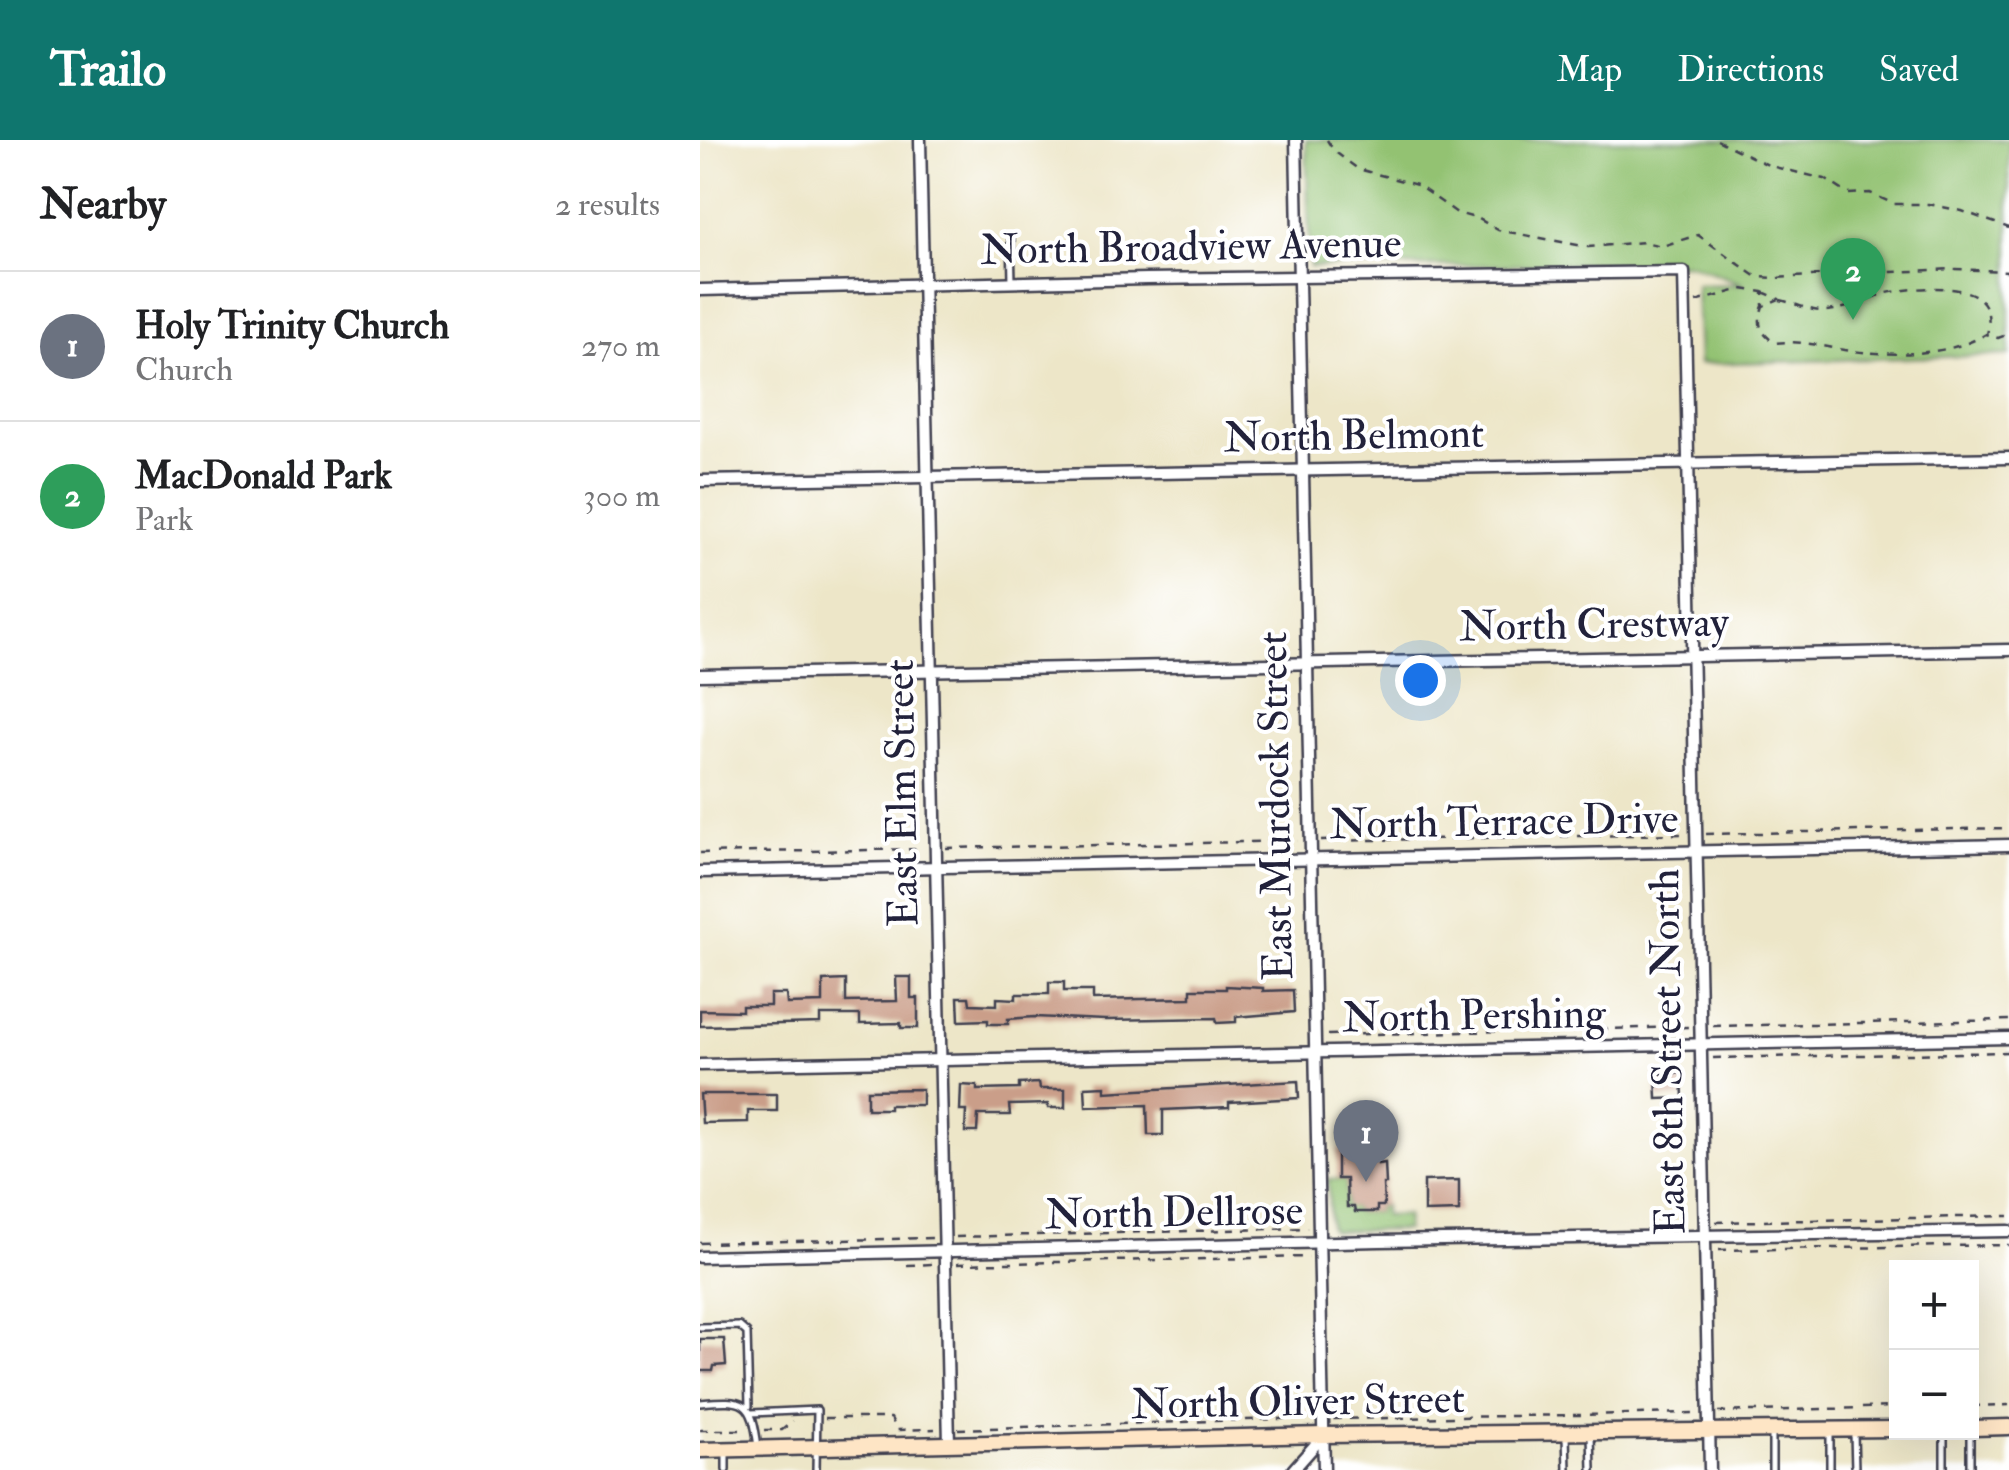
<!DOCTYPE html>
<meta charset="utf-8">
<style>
:root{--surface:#fff;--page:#f6f6f6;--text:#202124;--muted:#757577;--line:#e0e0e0;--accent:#0f766e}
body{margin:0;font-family:"IM FELL Double Pica",serif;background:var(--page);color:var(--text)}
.controls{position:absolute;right:30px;bottom:30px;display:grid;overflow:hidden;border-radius:0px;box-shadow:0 10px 40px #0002}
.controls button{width:90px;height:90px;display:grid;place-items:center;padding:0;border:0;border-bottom:2px solid var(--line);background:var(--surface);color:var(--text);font:50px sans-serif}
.you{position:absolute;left:720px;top:540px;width:35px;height:35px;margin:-25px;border:8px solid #fff;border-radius:50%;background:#1a73e8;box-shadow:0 0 0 15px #1a73e833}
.badge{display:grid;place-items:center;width:65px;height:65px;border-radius:50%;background:var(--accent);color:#fff;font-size:32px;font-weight:700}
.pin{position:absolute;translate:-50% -82px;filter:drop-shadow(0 2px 5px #0008)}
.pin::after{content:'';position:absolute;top:52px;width:35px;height:30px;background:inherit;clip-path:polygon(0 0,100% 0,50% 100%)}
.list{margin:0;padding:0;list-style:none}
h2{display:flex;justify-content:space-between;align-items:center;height:130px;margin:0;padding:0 40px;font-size:42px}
h2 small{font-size:32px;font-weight:400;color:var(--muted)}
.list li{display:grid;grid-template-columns:65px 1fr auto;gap:30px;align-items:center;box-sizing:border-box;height:150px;padding:0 40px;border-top:2px solid var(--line)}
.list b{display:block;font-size:38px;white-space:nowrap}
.list p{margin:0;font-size:32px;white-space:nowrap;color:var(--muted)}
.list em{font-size:32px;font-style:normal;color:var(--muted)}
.map{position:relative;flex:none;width:1309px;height:1330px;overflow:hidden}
header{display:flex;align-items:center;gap:60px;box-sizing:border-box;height:140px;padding:0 50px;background:var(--accent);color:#fff}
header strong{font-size:48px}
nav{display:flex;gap:55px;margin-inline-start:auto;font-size:35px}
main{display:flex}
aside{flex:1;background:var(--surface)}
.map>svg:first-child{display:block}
</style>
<header>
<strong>Trailo</strong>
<nav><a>Map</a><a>Directions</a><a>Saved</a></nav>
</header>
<main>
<aside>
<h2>Nearby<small>2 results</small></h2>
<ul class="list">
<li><span class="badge" style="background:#6b7280">1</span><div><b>Holy Trinity Church</b><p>Church</p></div><em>270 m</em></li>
<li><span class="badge" style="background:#2e9e5b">2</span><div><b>MacDonald Park</b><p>Park</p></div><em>300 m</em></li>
</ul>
</aside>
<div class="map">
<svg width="1309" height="1330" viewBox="0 0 1309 1330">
<rect width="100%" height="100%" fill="#fff"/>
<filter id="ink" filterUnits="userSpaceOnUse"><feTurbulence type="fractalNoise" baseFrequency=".01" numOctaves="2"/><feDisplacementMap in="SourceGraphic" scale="20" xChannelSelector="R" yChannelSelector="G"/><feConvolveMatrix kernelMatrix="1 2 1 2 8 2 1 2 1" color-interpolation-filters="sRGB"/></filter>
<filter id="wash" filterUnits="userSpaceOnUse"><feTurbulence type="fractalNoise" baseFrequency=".0048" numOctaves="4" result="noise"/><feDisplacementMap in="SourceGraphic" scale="40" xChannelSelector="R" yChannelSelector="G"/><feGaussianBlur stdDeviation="2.25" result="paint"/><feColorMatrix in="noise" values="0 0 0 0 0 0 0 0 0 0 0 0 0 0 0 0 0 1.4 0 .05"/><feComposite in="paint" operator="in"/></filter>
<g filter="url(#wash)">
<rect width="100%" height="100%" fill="#ede6c8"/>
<g fill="#93c272" stroke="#5a7256" stroke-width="2.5">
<polygon points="606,0 1309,0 1309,215 999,224 996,145 1043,144 990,124 610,127"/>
<polygon points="628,1039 646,1039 647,1066 654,1067 655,1072 677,1072 677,1066 684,1066 684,1076 707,1075 706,1090 633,1091 630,1088"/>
</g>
<g id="blocks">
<g fill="#ca9e89">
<polygon points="196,837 211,837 211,858 218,858 218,888 201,888 201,883 160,884 160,875 120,875 120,883 0,886 0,870 42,871 42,866 70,866 70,854 86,854 87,864 123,863 123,841 146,840 146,862 197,861"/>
<polygon points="349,842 364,842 364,851 393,851 393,860 491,858 491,849 526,849 526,846 563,848 563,851 593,850 594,872 536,877 536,882 517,883 516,878 406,880 334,877 308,879 308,884 288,884 288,880 259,881 258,857 269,857 270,864 297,865 297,858 316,859 316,854 349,854"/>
<polygon points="982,933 983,958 957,959 956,934"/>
<polygon points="598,941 599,958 529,962 529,967 463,970 463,995 448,995 447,965 386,967 385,947 405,946 405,952"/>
<polygon points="339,943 340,949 365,949 365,968 348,968 348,964 309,965 310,975 278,975 277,992 265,992 266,971 260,971 261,945 277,946 277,950 319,949 319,944"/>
<polygon points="222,949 222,965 189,965 189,969 167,969 167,950"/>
<polygon points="0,954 77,954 77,971 48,971 48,982 2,983"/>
<polygon points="637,1009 678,1009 678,1024 685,1023 686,1044 683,1044 684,1066 677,1066 677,1072 655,1072 654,1067 647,1067 646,1039 637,1039"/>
<polygon points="759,1040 759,1071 724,1072 724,1041"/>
<polygon points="0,1199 24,1199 26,1225 14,1226 13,1231 0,1231"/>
</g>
</g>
</g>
<g filter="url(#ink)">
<use href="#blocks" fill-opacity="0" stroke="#403f50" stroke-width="2.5"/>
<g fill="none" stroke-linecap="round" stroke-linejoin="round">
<defs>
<g id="service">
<polyline points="311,99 312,141"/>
<polyline points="0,1187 39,1186 47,1193 49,1266"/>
<path d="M0,1263C46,1259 52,1260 58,1307"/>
<polyline points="51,1273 117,1270 116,1330"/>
<polyline points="1244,1292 1244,1330"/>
<polyline points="1270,1292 1270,1330"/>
<polyline points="1072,1293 1072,1330"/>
<polyline points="1130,1293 1130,1330"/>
<polyline points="1154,1293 1155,1330"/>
<polyline points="891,1295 892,1330"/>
<polyline points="866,1296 867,1330"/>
<polyline points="26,1313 26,1330"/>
</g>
<g id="minor">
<polyline points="220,0 249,1304"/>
<polyline points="596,0 624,1330"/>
<polyline points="0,150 447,139 984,132 1010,1330"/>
<polyline points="0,341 1309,318"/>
<polyline points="0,535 1309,510"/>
<polyline points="0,732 1309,705"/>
<polyline points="0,925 1309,898"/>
<polyline points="0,1117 680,1101 1309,1091"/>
<polyline points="593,1330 623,1296"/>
</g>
<g id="secondary">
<polyline points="1272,1288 1309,1287"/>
<polyline points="0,1310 624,1295 1196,1289"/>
</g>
</defs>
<use href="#service" stroke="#403f50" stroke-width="10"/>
<use href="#minor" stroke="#403f50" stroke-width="15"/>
<use href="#secondary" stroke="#403f50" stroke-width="19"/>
<g stroke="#403f50" stroke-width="2.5" stroke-dasharray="8 8" stroke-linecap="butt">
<polyline points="627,0 634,11 658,29 717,45 757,73 779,79 798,90 888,107 944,102 962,106 998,95 1057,137 1073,138 1253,129 1309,131"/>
<polyline points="1017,0 1070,26 1125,39 1148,54 1170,53 1194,64 1228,64 1262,71 1309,88"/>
<path d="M1063,152L1079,159L1063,166C1057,183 1059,192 1075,203C1100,200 1121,206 1145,210C1188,216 1248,217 1286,194L1298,198L1309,194"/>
<path d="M1080,160C1095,163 1111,172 1126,171C1148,170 1167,158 1187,153C1209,148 1263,143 1280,159C1291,169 1289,184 1287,195"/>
<polyline points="996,162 1042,149 1063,152 1063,165"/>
<polyline points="1006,694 1309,688"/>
<polyline points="621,701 983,694"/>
<polyline points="246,708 598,701"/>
<polyline points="0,713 223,709"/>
<polyline points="1013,886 1309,880"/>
<polyline points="628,895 990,887"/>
<polyline points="1013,918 1309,912"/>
<polyline points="1016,1082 1309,1076"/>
<polyline points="256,1097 608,1088"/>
<polyline points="0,1103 233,1098"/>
<polyline points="1019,1110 1309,1105"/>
<polyline points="257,1124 609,1117"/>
<polyline points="207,1125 234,1124"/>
<polyline points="1272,1266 1309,1265"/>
<polyline points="1018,1272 1196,1267"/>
<polyline points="125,1278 191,1278 197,1290 235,1289"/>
<polyline points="633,1279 995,1273"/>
<polyline points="258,1289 610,1278"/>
<polyline points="0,1290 46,1290"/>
<polyline points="64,1290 82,1290 93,1281"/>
</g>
<use href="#service" stroke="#fff" stroke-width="5"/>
<use href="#minor" stroke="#fff" stroke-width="10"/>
<use href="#secondary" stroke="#fee5c5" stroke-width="14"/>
</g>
</g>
<g text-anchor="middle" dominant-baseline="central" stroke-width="8" stroke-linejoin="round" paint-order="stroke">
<g font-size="42" fill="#22223b" stroke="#fff">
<text transform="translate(491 107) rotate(-1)">North Broadview Avenue</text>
<text transform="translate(654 296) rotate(-1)">North Belmont</text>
<text transform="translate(894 485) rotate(-1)">North Crestway</text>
<text transform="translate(202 653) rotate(-91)">East Elm Street</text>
<text transform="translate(576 666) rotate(-91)">East Murdock Street</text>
<text transform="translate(804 682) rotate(-1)">North Terrace Drive</text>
<text transform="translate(774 876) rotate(-1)">North Pershing</text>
<text transform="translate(968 912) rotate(-91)">East 8th Street North</text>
<text transform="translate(474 1073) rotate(-1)">North Dellrose</text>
<text transform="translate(598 1262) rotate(-1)">North Oliver Street</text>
</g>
</g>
</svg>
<div class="controls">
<button>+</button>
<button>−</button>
</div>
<div class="you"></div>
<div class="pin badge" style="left:666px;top:1042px;background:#6b7280">1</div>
<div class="pin badge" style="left:1153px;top:180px;background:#2e9e5b">2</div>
</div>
</main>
